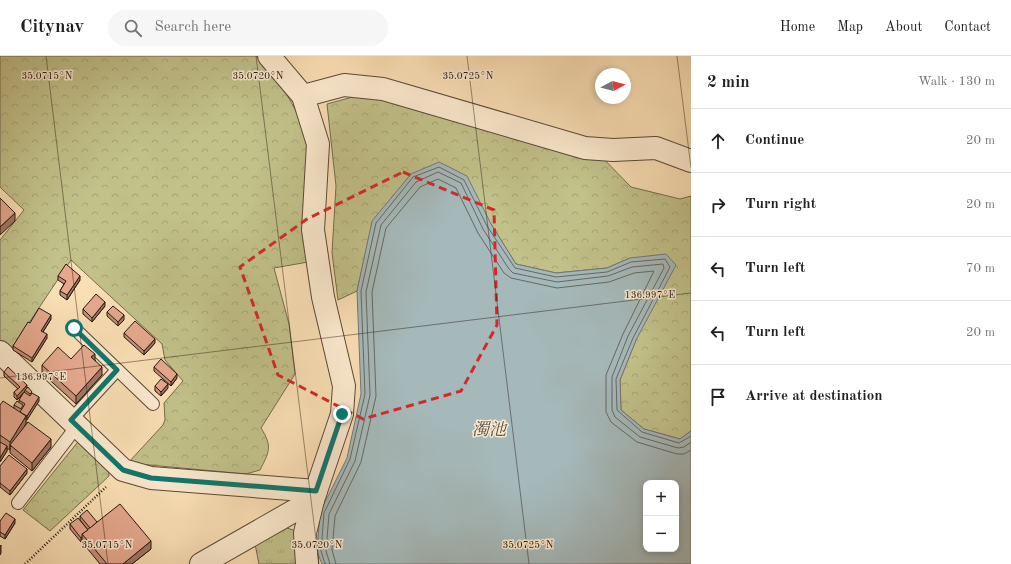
<!DOCTYPE html>
<meta charset="utf-8">
<style>
:root{--surface:#fff;--page:#f6f6f6;--text:#202124;--muted:#757577;--line:#e0e0e0}
body{margin:0;font-family:"Old Standard TT","Noto Serif JP",serif;background:var(--page);color:var(--text)}
.controls{position:absolute;right:12px;bottom:12px;display:grid;overflow:hidden;border-radius:8px;box-shadow:0 2px 6px #0003}
.controls button{width:36px;height:36px;display:grid;place-items:center;padding:0;border:0;border-bottom:1px solid var(--line);background:var(--surface);color:var(--text);font:20px sans-serif}
.compass{position:absolute;left:595px;top:12px;width:36px;height:36px;border-radius:50%;background:var(--surface);box-shadow:0 2px 6px #0003;rotate:83deg}
.stop{position:absolute;width:12px;height:12px;margin:-9px;border:3px solid #0f766e;border-radius:50%;background:#fff}
.stop.end{background:#0f766e;border-color:#fff;box-shadow:0 1px 4px #0008}
.list{margin:0;padding:0;list-style:none}
h2{display:flex;justify-content:space-between;align-items:center;height:52px;margin:0;padding:0 16px;font-size:17px}
h2 small{font-size:13px;font-weight:400;color:var(--muted)}
.list li{display:grid;grid-template-columns:26px 1fr auto;gap:12px;align-items:center;box-sizing:border-box;height:64px;padding:0 16px;border-top:1px solid var(--line)}
.list b{display:block;font-size:15px;white-space:nowrap}
.list em{font-size:13px;font-style:normal;color:var(--muted)}
.icon{flex:none;width:22px;height:22px;fill:none;stroke:currentColor;stroke-width:2;stroke-linecap:round;stroke-linejoin:round}
.map{position:relative;flex:none;width:691px;height:508px;overflow:hidden}
header{display:flex;align-items:center;gap:24px;box-sizing:border-box;height:56px;padding:0 20px;background:var(--surface);border-bottom:1px solid var(--line)}
header strong{font-size:19px}
nav{display:flex;gap:22px;margin-inline-start:auto;font-size:14px}
.search{width:280px;height:36px;background:var(--page);display:flex;align-items:center;gap:10px;box-sizing:border-box;padding:0 14px;border-radius:22px;color:var(--muted);font-size:15px}
main{display:flex}
aside{flex:1;background:var(--surface)}
.map>svg:first-child{display:block}
</style>
<header>
<strong>Citynav</strong>
<div class="search"><svg class="icon" aria-label="search" viewBox="0 0 24 24"><circle cx="10" cy="10" r="6"/><path d="M15 15l6 6"/></svg>Search here</div>
<nav><a>Home</a><a>Map</a><a>About</a><a>Contact</a></nav>
</header>
<main>
<div class="map">
<svg width="691" height="508" viewBox="0 0 691 508">
<defs>
<pattern id="grass-tufts" width="24" height="20" patternUnits="userSpaceOnUse"><rect width="24" height="20" fill="#c2c18a"/><path d="M3 7l-1-3M5 7V3M7 7l1-3M15 17l-1-3M17 17v-4M19 17l1-3" fill="none" stroke="#a7a576"/></pattern>
<pattern id="forest-crowns" width="20" height="18" patternUnits="userSpaceOnUse"><rect width="20" height="18" fill="#c2c18a"/><path d="M2 6a3 3 0 1 1 6 0M12 15a3 3 0 1 1 6 0" fill="none" stroke="#a7a576"/></pattern>
</defs>
<rect width="100%" height="100%" fill="#fadfb5"/>
<filter id="stains"><feTurbulence type="fractalNoise" baseFrequency=".005" numOctaves="4"/><feColorMatrix values="0 0 0 0 .2 0 0 0 0 .09 0 0 0 0 .02 0 0 0 .5 -.17"/></filter>
<radialGradient id="worn" r=".72"><stop offset=".6" stop-color="#630" stop-opacity="0"/><stop offset="1" stop-color="#630" stop-opacity=".3"/></radialGradient>
<polygon fill="url(#grass-tufts)" stroke="#746c4c" points="284,471 296,475 299,508 259,508 255,488"/>
<g fill="url(#forest-crowns)" stroke="#746c4c">
<path d="M0,0H256C284,31 298,51 309,91L308,206L274,212L289,268L295,318L261,372C273,391 269,396 260,414L246,418L128,407L163,369L165,364L164,347L183,325L165,304L162,288L71,204L10,295L0,285V184L24,154L0,131Z"/>
<polygon points="382,33 594,93 631,131 680,143 691,140 691,375 680,383 644,373 621,354 620,324 636,284 630,202 607,212 556,217 516,208 491,168 373,165 357,235 338,244 332,197 336,130 327,48"/>
<polygon points="81,382 108,407 109,420 50,475 23,454"/>
</g>
<path fill="#a5b9ba" stroke="#727875" fill-rule="evenodd" d="M439,106L467,120L491,168L516,208L556,217L607,212L630,202L666,198L676,209L636,284L620,324L621,354L644,373L680,383L691,375V508H322L317,496L320,456L347,402L361,338L357,235L372,165L411,118ZM646,427H676V493H646Z"/>
<g fill="none" stroke-linecap="round" stroke-linejoin="round">
<g stroke="#656864" stroke-width="1">
<polyline points="325,508 321,495 324,457 350,403 365,338 361,235 376,167 413,121 439,111 464,124 487,170 515,212 556,221 607,216 631,206 665,203 670,211 633,282 616,323 617,354 642,376 679,387 691,380"/>
<polyline points="330,508 326,495 329,458 355,405 370,339 366,236 381,169 416,126 438,116 461,127 483,173 509,213 513,217 557,226 608,220 632,211 663,208 664,212 628,280 612,321 612,354 615,361 640,381 678,392 684,391 691,386"/>
<polyline points="336,508 332,494 335,460 361,406 376,340 372,236 386,172 420,131 438,123 456,132 478,177 504,217 511,222 557,232 609,226 634,217 654,215 623,278 606,319 606,356 611,366 637,386 677,398 684,398 691,394"/>
</g>
<defs>
<g id="service">
<polyline points="74,272 153,348"/>
<polyline points="71,364 117,314"/>
<polyline points="18,447 77,370"/>
</g>
<g id="minor">
<polyline points="269,0 303,40 318,88 313,174 323,241 344,330 342,358 313,444 305,477 307,508"/>
<polyline points="303,40 344,29 383,33 585,92 613,94 656,92 691,105"/>
<polyline points="0,296 123,414 151,422 316,435"/>
<polyline points="201,508 313,444"/>
</g>
</defs>
<use href="#service" stroke="#5a4937" stroke-width="14"/>
<use href="#minor" stroke="#5a4937" stroke-width="24"/>
<polyline stroke="#25170d" stroke-width="2.5" stroke-dasharray="1 2" stroke-linecap="butt" points="25,508 106,431"/>
<use href="#service" stroke="#fceacf" stroke-width="12"/>
<use href="#minor" stroke="#fceacf" stroke-width="22"/>
</g>
<g fill="#c5907a" stroke="#25170d">
<polygon points="58,220 80,224 67,244 60,239 60,235 64,228 58,224"/>
<polygon points="105,250 92,266 83,258 83,253"/>
<polygon points="107,256 124,264 118,270 107,260"/>
<polygon points="51,263 43,276 47,282 32,306 13,294 13,290 30,267"/>
<polygon points="124,277 155,287 144,299 124,281"/>
<polygon points="71,303 95,304 102,319 76,348 42,317 42,309"/>
<polygon points="154,311 177,322 171,330 154,315"/>
<polygon points="4,316 27,332 32,337 39,345 26,364 26,368 24,371 51,391 32,415 10,397 10,394 7,392 7,395 0,406 0,349 14,352 14,349 19,346 19,344 23,338 17,344 14,341 14,336 18,333 4,320"/>
<polygon points="155,330 168,332 161,340 155,335"/>
<polygon points="0,410 27,417 10,439 0,431"/>
<polygon points="80,460 97,466 151,493 132,508 100,508 82,486 82,485 81,486 70,473 70,468 88,474 80,464"/>
<polygon points="0,465 15,467 5,483 0,480"/>
</g>
<g fill="#a07663" stroke="#25170d">
<polygon points="15,157 15,165 0,179 0,171"/>
<polygon points="80,220 80,224 67,244 67,239"/>
<polygon points="105,246 105,250 92,266 92,262"/>
<polygon points="51,259 51,263 41,279 41,275"/>
<polygon points="124,259 124,264 118,270 118,266"/>
<polygon points="47,278 47,282 32,306 32,302"/>
<polygon points="155,283 155,287 144,299 144,295"/>
<polygon points="95,298 95,306 91,301"/>
<polygon points="102,311 102,319 76,348 76,340"/>
<polygon points="177,318 177,322 171,330 171,326"/>
<polygon points="168,328 168,332 161,340 161,336"/>
<polygon points="27,329 27,333 25,334 25,335 17,344 17,340"/>
<polygon points="39,341 39,345 27,364 27,360"/>
<polygon points="26,360 26,368 11,391 10,389 10,394 10,386"/>
<polygon points="51,383 51,391 32,415 32,407"/>
<polygon points="7,390 7,395 0,406 0,402"/>
<polygon points="27,413 27,417 10,439 10,435"/>
<polygon points="15,463 15,467 5,483 5,479"/>
<polygon points="82,481 82,485 81,486 81,482"/>
<polygon points="151,485 151,493 132,508 123,508"/>
<polygon points="1,489 1,497 0,499 0,491"/>
</g>
<g fill="#e5a88e" stroke="#25170d">
<polygon points="0,142 15,157 0,171"/>
<polygon points="66,208 80,220 67,239 60,235 66,225 58,220"/>
<polygon points="96,238 105,246 92,262 83,253"/>
<polygon points="113,250 124,259 118,266 107,256"/>
<polygon points="39,252 51,259 41,275 47,278 32,302 13,290 28,266 30,267"/>
<polygon points="135,265 155,283 144,295 124,277"/>
<polygon points="84,289 95,298 91,301 102,311 76,340 42,309 58,291 71,303"/>
<polygon points="161,303 177,318 171,326 154,311"/>
<polygon points="8,311 27,329 17,340 14,336 20,331 4,316"/>
<polygon points="161,323 168,328 161,336 155,330"/>
<polygon points="28,331 32,336 30,338 25,334"/>
<polygon points="24,336 30,340 32,337 39,341 27,360 20,356 25,348 19,344"/>
<polygon points="3,345 26,360 10,386 0,379 0,349"/>
<polygon points="17,345 23,349 21,353 14,349"/>
<polygon points="28,366 51,383 32,407 10,389"/>
<polygon points="0,386 7,390 0,402"/>
<polygon points="9,399 27,413 10,435 0,427 0,410"/>
<polygon points="120,448 151,485 123,508 107,508 82,478"/>
<polygon points="87,454 97,466 90,472 80,460"/>
<polygon points="6,457 15,463 5,479 0,476 0,465"/>
<polygon points="78,462 88,474 82,478 82,481 81,482 70,468"/>
</g>
<g fill="none" stroke-linecap="round" stroke-linejoin="round">
<polyline stroke="#0f766e" stroke-width="5" points="74,272 117,314 71,364 123,414 151,422 316,435 342,358"/>
</g>
<path fill="none" stroke="#d62828" stroke-width="3" stroke-dasharray="8 5" stroke-linejoin="round" d="M403,116L494,154L497,269L461,335L363,363L278,319L240,211L307,163Z"/>
<path fill="none" stroke="#25170d" stroke-width="1" stroke-opacity="0.45" d="M46,0L108,508M256,0L319,508M467,0L529,508M677,0L691,112M0,322L691,237"/>
<g text-anchor="middle" dominant-baseline="central" stroke-width="3" stroke-linejoin="round" paint-order="stroke">
<g font-size="17" font-style="italic" fill="#52504a" stroke="#fceacf">
<text x="489" y="374">濁池</text>
</g>
</g>
<g font-size="10" text-anchor="middle" fill="#25170d" stroke="#fceacf" stroke-width="3" stroke-linejoin="round" paint-order="stroke">
<text x="47" y="23">35.0715°N</text>
<text x="258" y="23">35.0720°N</text>
<text x="468" y="23">35.0725°N</text>
<text x="650" y="242">136.997°E</text>
<text x="41" y="324">136.997°E</text>
<text x="107" y="492">35.0715°N</text>
<text x="317" y="492">35.0720°N</text>
<text x="528" y="492">35.0725°N</text>
</g>
<rect width="100%" height="100%" filter="url(#stains)"/>
<rect width="100%" height="100%" fill="url(#worn)"/>
</svg>
<div class="controls">
<button>+</button>
<button>−</button>
</div>
<svg class="compass" viewBox="-18 -18 36 36"><path d="M0-13l5 13h-10z" fill="#e53935"/><path d="M0 13l5-13h-10z" fill="#757577"/></svg>
<div class="stop" style="left:74px;top:272px"></div>
<div class="stop end" style="left:342px;top:358px"></div>
</div>
<aside>
<h2>2 min<small>Walk · 130 m</small></h2>
<ul class="list">
<li><svg class="icon" aria-label="ahead" viewBox="0 0 24 24"><path d="M12 20V5M6 11l6-6 6 6"/></svg><div><b>Continue</b></div><em>20 m</em></li>
<li><svg class="icon" aria-label="right" viewBox="0 0 24 24"><path d="M7 20v-9h11M14 6l5 5-5 5"/></svg><div><b>Turn right</b></div><em>20 m</em></li>
<li><svg class="icon" aria-label="left" viewBox="0 0 24 24"><path d="M17 20v-9H6M10 6l-5 5 5 5"/></svg><div><b>Turn left</b></div><em>70 m</em></li>
<li><svg class="icon" aria-label="left" viewBox="0 0 24 24"><path d="M17 20v-9H6M10 6l-5 5 5 5"/></svg><div><b>Turn left</b></div><em>20 m</em></li>
<li><svg class="icon" aria-label="arrive" viewBox="0 0 24 24"><path d="M6 21V4h12l-3 4 3 4H6"/></svg><div><b>Arrive at destination</b></div></li>
</ul>
</aside>
</main>
